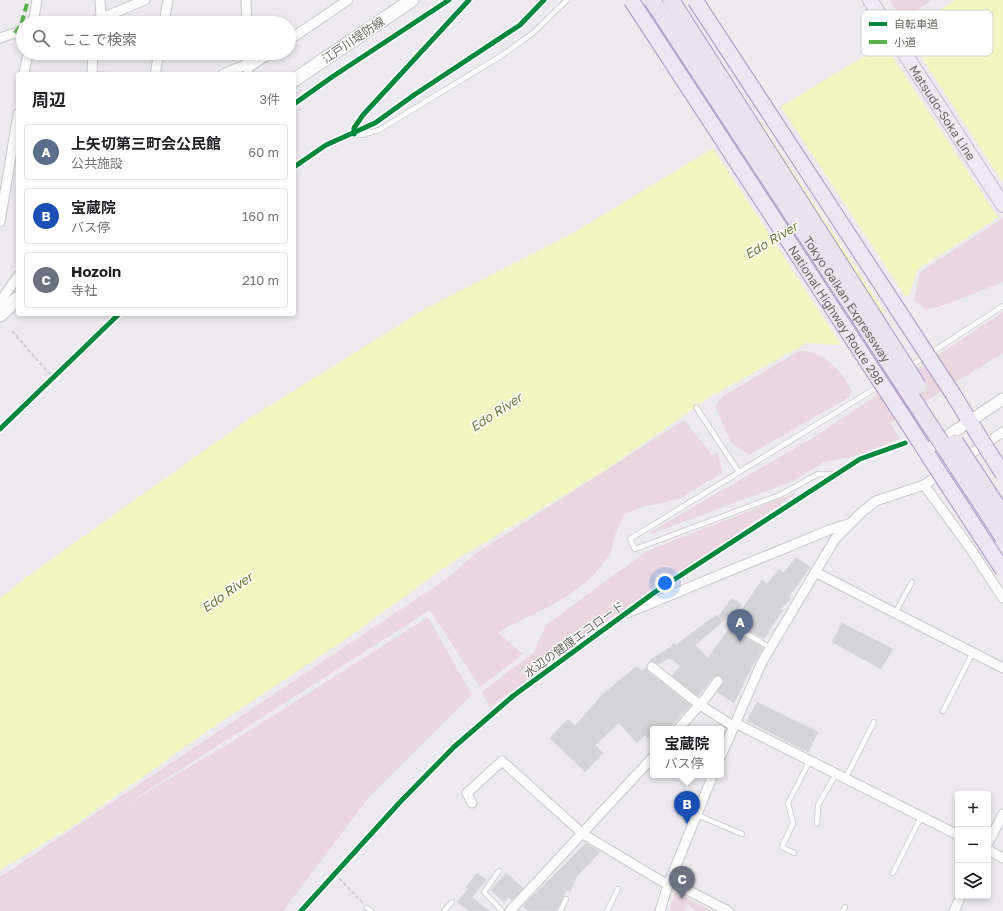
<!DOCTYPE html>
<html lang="ja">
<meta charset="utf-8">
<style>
:root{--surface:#fff;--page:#f2f2f2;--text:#202124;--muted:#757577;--line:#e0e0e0;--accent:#b45309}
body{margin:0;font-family:"Golos Text","Noto Sans JP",sans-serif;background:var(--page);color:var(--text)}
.controls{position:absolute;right:12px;bottom:12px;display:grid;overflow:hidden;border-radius:4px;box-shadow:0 2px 6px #0003}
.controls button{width:36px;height:36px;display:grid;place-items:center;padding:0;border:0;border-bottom:1px solid var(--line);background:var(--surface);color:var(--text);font:20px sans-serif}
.you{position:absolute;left:665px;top:583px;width:14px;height:14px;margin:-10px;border:3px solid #fff;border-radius:50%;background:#1a73e8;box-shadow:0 0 0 6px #1a73e833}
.badge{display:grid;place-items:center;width:26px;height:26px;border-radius:50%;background:var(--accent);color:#fff;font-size:13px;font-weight:700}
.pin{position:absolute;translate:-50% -33px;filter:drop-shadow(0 1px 2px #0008)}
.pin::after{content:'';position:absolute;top:21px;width:14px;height:12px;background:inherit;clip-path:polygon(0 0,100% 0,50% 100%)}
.popup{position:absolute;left:650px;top:726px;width:74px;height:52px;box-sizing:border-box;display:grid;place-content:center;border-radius:4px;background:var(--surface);filter:drop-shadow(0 1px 3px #0005);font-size:13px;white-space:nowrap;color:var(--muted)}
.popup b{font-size:15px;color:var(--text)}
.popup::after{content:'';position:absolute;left:50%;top:100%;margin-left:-8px;border:8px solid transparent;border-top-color:var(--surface)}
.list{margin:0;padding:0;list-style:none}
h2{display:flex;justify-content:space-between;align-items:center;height:52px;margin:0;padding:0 16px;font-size:17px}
h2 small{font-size:13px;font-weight:400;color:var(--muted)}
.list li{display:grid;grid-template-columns:26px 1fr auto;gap:12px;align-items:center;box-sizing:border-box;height:56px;margin:0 8px 8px;padding:0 8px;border:1px solid var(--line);border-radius:4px}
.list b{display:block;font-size:15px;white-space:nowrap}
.list p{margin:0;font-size:13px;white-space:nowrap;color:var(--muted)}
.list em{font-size:13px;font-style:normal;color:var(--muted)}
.icon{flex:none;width:22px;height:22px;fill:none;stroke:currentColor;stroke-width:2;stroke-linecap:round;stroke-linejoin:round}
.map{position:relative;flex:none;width:1003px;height:911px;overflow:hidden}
.search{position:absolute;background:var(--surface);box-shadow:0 2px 6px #0003;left:16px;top:16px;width:280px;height:44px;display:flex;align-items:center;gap:10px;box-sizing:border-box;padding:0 14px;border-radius:22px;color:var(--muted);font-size:15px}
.panel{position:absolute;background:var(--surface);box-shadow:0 2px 6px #0003;left:16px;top:72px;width:280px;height:244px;border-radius:4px}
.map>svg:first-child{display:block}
</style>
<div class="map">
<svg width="1003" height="911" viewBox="0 0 1003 911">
<rect width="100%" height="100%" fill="#eceaee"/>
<g fill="#e9d6de">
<polygon points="890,0 932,0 902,19"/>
<polygon points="96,71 140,74 96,74"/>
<polygon points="1003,218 1003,282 950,303 926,310 914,299 920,272"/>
<polygon points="1003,312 1003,353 890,423 900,439 855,456 824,462 793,481 651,534 650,532 811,439"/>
<path d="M799,351C825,352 840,369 852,391L849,397L749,455L731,443L715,406L723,396Z"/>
<path d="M684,420L712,455L718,452L722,473L679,499L642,507L625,514C621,522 616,531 614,539C612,544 613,550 610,554C586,593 544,609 505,628L498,633L523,654L480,687L430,610L120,808L230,743L428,617L472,695L368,798L283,911H0V877L449,577L472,556Z"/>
<polygon points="795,493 795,495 623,609 490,707 482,692 534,652 546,625 647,551"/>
<polygon points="675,892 713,911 697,911 687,905 685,911 669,911"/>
</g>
<polygon fill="#f2f6c1" points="956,0 1003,0 1003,214 917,270 910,294 839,345 807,343 710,397 604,471 451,563 340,643 226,718 76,824 0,870 0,598 32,573 253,416 425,309 575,232"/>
<g fill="#eceaee">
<polygon points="904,30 1003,183 1003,216 999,219 883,42"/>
<polygon points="780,105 907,299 886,314 758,118"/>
<polygon points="730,136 858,334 842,346 712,147"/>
</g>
<g fill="#d4d3d6" stroke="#dbd9de">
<polygon points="796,557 810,567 788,598 790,599 781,609 783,610 768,631 769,632 764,639 733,622 762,580 767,584 779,569 784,573"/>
<polygon points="732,598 742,605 695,645 708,658 730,627 763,648 752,666 734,703 717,692 724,682 721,676 713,677 698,696 672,676 680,666 670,658 658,664 650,661 654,657 668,649 674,643 676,645 716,615 718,617"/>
<polygon points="842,623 893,649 881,669 832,642"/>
<polygon points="637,666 643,672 646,667 648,672 691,705 668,729 653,729 653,743 645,735 637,743 619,723 595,745 603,753 585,772 550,738 568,719 575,726 603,694"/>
<polygon points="757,702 818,732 808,752 747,721"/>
<polygon points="586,843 600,852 577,876 570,892 567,890 556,911 528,911 523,906"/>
<polygon points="477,873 486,880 472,897 489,911 469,911 457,902 468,889 466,887"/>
<polygon points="506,873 523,888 512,900 509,897 504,902 491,890"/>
</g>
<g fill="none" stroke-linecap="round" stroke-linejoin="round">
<defs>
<g id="service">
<polyline points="469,0 363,115 354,128 354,134 362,135 379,130 504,54 533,33 567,0"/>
<polyline points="909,367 1003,306"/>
<polyline points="696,407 738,471"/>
<polyline points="840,474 818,474 780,495 635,549 630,539 894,377"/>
<polyline points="895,613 912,582"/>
<polyline points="733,626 771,648"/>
<polyline points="943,711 973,652"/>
<polyline points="845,779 874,722"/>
<polyline points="697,815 742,834"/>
<polyline points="817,824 818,805 836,774"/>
<polyline points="794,853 782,847 793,823 788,803 810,760"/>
<polyline points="499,871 484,892 502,911"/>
<polyline points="893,873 921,817"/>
<polyline points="367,908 371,911"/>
<polyline points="444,911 452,902"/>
<polyline points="560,911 566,899"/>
<polyline points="607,911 618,889"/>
<polyline points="843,911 845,907"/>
</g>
<g id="minor">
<polyline points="100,0 101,18"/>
<polyline points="246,0 247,23"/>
<polyline points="33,23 37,0"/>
<polyline points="73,23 92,22 145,0"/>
<polyline points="164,23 168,0"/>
<polyline points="0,38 15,33"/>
<polyline points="289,40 348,0"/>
<polyline points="248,53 248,69"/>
<polyline points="248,68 270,53"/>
<polyline points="24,74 28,53"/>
<polyline points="92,74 93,53"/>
<polyline points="155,74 159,53"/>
<polyline points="223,74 248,64"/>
<polyline points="0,222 18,114"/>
<polyline points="0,302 18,276"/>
<polyline points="924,485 968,545 1003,598"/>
<polyline points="815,572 1003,668"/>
<polyline points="627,613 829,530 848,524"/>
<polyline points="652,667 700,705 733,726"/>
<polyline points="735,723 958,835"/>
<polyline points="678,729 704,700 718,681"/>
<polyline points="721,756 762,662 835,539 863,511 876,501 924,485 1003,432"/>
<polyline points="472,803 467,793 502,761 583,834 668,885"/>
<polyline points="988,843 1003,814"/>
<polyline points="988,850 1003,858"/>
<polyline points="670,881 728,911"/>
<polyline points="510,911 653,757"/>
<polyline points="660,911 668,885 713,775"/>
<polyline points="954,911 961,896"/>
</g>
<polyline id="tertiary" points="925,451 1003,399"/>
<g id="secondary">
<polyline points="294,80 412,0"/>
<polyline points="0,315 18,298"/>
</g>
<g id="primary">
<path id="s1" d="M870,0L1003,205"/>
</g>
<g id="trunk">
<polyline points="953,394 982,441"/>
<polyline points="908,424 937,469"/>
</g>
</defs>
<use href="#service" stroke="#c9c8c9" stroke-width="6"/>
<use href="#minor" stroke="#c9c8c9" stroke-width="11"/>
<use href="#tertiary" stroke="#c9c8c9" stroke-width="13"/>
<use href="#secondary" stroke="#c8c8c7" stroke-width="15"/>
<use href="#primary" stroke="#c4bad5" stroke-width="16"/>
<use href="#trunk" stroke="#a798c5" stroke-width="17"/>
<g stroke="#cfcccb" stroke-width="2" stroke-dasharray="4 2" stroke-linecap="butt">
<polyline points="294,167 326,145 342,139"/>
<polyline points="12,331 53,378"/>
<polyline points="0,429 119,314"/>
<polyline points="335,874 363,903"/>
</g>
<use href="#service" stroke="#fcfcfc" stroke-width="4.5"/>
<use href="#minor" stroke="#fcfcfc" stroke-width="9"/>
<use href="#tertiary" stroke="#fcfcfc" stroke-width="11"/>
<use href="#secondary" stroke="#fcfcfc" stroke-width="13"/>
<use href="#primary" stroke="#efe9f3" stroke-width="14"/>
<use href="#trunk" stroke="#ece6f2" stroke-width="15"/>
<defs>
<g id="trunk-bridge">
<path id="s2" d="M631,0L908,424"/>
<polyline points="695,0 953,394"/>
<polyline points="982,441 1003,474"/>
<polyline points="937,469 1003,570"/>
</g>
<g id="motorway-bridge">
<path id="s3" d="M652,0L1003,537"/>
<polyline points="671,0 918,386"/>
<polyline points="955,442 1003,515"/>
</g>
</defs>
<use href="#trunk-bridge" stroke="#a798c5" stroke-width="17" stroke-linecap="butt"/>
<use href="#motorway-bridge" stroke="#a798c5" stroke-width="18" stroke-linecap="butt"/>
<use href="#trunk-bridge" stroke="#ece6f2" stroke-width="15"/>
<use href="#motorway-bridge" stroke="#e9e3f0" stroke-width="16"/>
<polyline stroke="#59b149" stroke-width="4" stroke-dasharray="8 4" stroke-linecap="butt" points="15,33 21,25 28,0"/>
<defs>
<g id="cycleway">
<polyline points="294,104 332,77 449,0"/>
<polyline points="354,134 354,128 363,115 469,0"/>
<polyline points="294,167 326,145 375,123 414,95 520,25 544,0"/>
<polyline points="0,429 119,314"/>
<polyline points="301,911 401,801 454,747 513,696 655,592 860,459 905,443"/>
</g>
</defs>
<use href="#cycleway" stroke="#fff" stroke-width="8"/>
<use href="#cycleway" stroke="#00873e" stroke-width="5"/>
</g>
<g text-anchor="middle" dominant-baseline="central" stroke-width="3" stroke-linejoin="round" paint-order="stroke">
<g font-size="12" fill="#66675f" stroke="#fff">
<text transform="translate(353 40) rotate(-34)">江戸川堤防線</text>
<text stroke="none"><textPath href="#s1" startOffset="134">Matsudo-Soka Line</textPath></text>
<text stroke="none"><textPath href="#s3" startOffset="357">Tokyo Gaikan Expressway</textPath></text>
<text stroke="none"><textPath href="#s2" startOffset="376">National Highway Route 298</textPath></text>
<text transform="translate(574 639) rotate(-36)">水辺の健康エコロード</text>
</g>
<g font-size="13" font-style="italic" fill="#6f7937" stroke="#fff">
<text transform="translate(771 240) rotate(-31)">Edo River</text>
<text transform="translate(496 412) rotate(-33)">Edo River</text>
<text transform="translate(227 592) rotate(-35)">Edo River</text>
</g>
</g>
<rect x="861" y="10" width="132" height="46" rx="6" fill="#fff" stroke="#d1d1cf" stroke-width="1"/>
<rect x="869" y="22" width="18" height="4" fill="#00873e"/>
<rect x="869" y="40" width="18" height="4" fill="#59b149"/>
<g font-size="11" fill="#66675f">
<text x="894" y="28">自転車道</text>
<text x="894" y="46">小道</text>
</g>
</svg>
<div class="controls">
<button>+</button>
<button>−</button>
<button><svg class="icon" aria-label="layers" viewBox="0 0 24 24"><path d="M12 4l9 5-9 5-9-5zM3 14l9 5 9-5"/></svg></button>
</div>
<div class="you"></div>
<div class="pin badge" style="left:740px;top:642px;background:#5c6f8a">A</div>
<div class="pin badge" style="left:687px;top:824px;background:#1a4fb4">B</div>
<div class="popup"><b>宝蔵院</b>バス停</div>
<div class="pin badge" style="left:682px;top:899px;background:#6b7280">C</div>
<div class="search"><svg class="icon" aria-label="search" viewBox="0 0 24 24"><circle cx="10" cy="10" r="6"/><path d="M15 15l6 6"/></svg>ここで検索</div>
<section class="panel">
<h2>周辺<small>3件</small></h2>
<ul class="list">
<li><span class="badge" style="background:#5c6f8a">A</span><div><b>上矢切第三町会公民館</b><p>公共施設</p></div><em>60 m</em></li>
<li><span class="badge" style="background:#1a4fb4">B</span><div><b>宝蔵院</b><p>バス停</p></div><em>160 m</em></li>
<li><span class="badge" style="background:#6b7280">C</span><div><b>Hozoin</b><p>寺社</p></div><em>210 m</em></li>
</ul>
</section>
</div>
